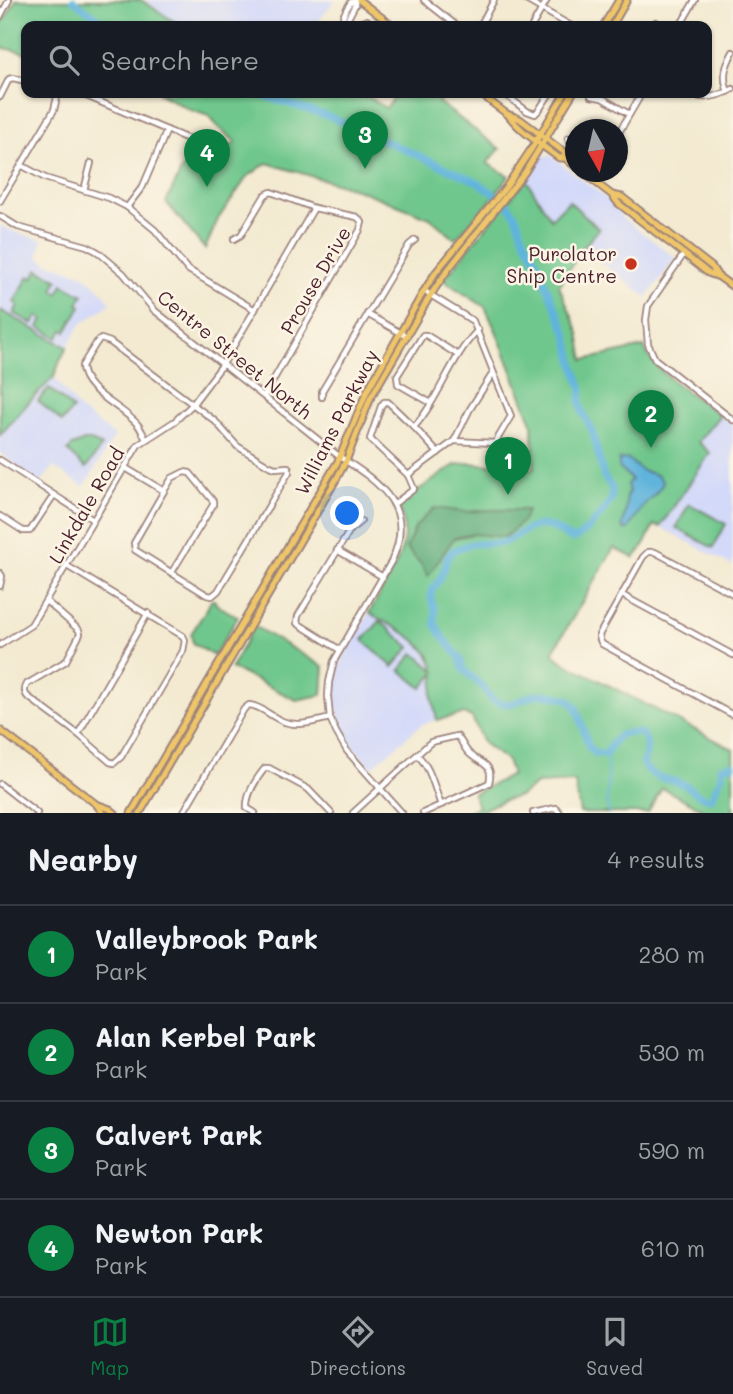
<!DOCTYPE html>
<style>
:root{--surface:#171b24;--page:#242831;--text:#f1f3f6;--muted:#9ea1a6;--line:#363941;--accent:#0b8043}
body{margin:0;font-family:Mali,sans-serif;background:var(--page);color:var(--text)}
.compass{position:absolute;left:565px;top:119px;width:63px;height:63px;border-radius:50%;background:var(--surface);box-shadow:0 2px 5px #0004;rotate:172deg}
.you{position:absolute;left:348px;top:514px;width:24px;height:24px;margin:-18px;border:5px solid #fff;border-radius:50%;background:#1a73e8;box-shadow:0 0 0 10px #1a73e833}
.badge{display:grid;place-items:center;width:46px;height:46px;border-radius:50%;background:var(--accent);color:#fff;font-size:23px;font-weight:700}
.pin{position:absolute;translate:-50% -58px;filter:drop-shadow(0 2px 4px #0008)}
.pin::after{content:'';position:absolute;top:37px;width:24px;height:21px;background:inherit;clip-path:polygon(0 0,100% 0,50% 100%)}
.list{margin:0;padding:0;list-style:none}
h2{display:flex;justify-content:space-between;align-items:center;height:91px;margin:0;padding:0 28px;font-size:30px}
h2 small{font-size:23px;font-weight:400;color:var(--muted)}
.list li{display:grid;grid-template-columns:46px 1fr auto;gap:21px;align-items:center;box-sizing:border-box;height:98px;padding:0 28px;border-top:2px solid var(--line)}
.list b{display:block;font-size:26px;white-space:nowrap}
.list p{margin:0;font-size:23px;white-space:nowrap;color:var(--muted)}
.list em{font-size:23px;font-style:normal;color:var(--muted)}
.icon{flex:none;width:38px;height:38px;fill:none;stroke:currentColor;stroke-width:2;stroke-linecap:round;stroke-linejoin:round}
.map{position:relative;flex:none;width:733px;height:813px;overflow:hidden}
.search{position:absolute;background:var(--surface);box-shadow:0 2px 5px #0004;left:21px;right:21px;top:21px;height:77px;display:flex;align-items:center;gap:18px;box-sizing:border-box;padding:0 24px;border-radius:14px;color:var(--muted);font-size:26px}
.sheet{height:483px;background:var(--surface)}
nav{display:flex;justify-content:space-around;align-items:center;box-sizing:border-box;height:98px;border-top:2px solid var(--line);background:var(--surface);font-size:19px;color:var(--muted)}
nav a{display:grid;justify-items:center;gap:4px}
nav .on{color:var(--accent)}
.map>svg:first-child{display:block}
</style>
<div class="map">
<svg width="733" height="813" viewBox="0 0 733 813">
<rect width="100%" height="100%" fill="#fcf5e5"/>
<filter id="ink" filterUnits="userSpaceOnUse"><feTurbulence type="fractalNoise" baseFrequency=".0143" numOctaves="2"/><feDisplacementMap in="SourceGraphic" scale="14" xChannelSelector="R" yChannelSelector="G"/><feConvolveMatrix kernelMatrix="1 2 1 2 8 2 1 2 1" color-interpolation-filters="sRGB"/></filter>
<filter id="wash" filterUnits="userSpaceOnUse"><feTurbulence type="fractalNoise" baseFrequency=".00686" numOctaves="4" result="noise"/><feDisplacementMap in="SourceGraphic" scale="28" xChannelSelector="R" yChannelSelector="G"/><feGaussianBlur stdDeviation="1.57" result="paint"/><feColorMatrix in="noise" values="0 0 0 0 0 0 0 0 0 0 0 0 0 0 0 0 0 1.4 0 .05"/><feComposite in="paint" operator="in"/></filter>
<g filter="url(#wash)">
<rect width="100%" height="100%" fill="#f3ead1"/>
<g fill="#d3d9f9">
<polygon points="144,0 335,0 315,26 182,26"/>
<polygon points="546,156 551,156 615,205 621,217 676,258 647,297 582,249 599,228 551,220 546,213 526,179 541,158"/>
<polygon points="0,225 14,232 43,240 38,256 48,263 84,275 100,289 111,303 81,324 67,347 0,310"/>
<polygon points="54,377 80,410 115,436 84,487 53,467 40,484 0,453 0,435 3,431"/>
<polygon points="720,415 733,425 733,566 660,527 710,453 698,442"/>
<polygon points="369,613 415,640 432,659 436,670 432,697 437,720 422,724 371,768 352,746 343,731 336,706 335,692 339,668 344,656"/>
</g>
<g fill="#70c78d" stroke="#5d735c" stroke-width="2">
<polygon points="16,0 141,0 181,26 26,26 26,53 0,47 0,27"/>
<polygon points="158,93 362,93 386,108 398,93 444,93 438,102 500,149 487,163 509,176 487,205 455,239 430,218 359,190 267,163 247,177 218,219 205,249 166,202 192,149 195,155 202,156 209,150 215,156 236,142 218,127 209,116 191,110"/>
<path d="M526,179L551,219L569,201L599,229L582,249L559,286L579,333L584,360L644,347C656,375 696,397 720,415L698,442L710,453L660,527L654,525L643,547L634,558L614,548L552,653L563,662L733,749V813H710L662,788L648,813H580L575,782L537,784L520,796L502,801L482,810V813H464L478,807L473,794L512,775L507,761L483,743L472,717L463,714L437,720L432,697L435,673L422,688L400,670L414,653L435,671C430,641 393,627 369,613C381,591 402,561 404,537C405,525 402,514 398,504L455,465L469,463L534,469L532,423L497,333L485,307L443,280Z"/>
<polygon points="38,269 58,280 53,290 58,293 63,284 83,295 78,304 81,306 66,332 63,330 58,338 39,327 43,319 38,316 33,324 14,313 18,305 14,302 29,276 33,278"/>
<polygon points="0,310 67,347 60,361 54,377 29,402 0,435"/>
<polygon points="49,388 73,409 62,422 38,401"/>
<polygon points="84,441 91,441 102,446 87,467 85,468 68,451 72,446"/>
<polygon points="689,504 726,524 713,548 676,528"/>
<polygon points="211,600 214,600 217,605 238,617 214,656 193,643 191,634 208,607"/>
<polygon points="380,621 410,647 393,667 363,640"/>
<polygon points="254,626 324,667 322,695 296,700 231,668"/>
</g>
<polygon fill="#5cac78" stroke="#536652" stroke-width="2" points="434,508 467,512 487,510 527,510 523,521 505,537 473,534 454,538 428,576 421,564 406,548 416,526"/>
<path fill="#60b4dc" stroke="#556a84" stroke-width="2" d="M628,459C633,463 638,469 643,471C652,474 658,473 663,483C656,496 652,495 644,505C639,511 633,522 628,529L625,530L622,527C624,516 628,508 626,497L629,491L627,485L631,480L629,477L619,468V460Z"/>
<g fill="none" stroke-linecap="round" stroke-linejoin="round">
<polyline stroke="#60b4dc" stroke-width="2" points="606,754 608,778 607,802 609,813"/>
<g stroke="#60b4dc" stroke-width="7">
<polyline points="73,0 109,26"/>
<path d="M253,93L331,117L478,182L507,203L516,216L524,238L541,269L544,281L567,334L574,365L582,390L580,401L582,411L592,430L604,477L612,488V494L611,500L602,513L586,531L576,538L571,539L554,528L540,525L530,528L503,543L470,544L454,550L447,557L445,567L440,579L432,590L431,599L435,610V624L443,637L460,658L463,669L484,688L492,700L504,704L513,703L534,695L544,694L568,699L576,707L589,747L596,754H606C616,735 619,731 641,733C650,742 646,753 643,764C653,782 672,777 687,786C696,792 700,798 711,799L722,775L721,767L733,765"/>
</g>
</g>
</g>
<g filter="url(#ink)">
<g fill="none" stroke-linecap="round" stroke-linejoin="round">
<defs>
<g id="minor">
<polyline points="424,0 457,26"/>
<polyline points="526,0 571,26"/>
<polyline points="0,17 9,0"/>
<polyline points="656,22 664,26"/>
<path d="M342,26C341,17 346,9 351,2L355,1"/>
<polyline points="344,26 355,5 355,0"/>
<polyline points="354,26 355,25 367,20 375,26"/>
<polyline points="480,26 494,0"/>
<polyline points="532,26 547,0"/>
<polyline points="680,26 695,0"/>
<path d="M728,92C722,76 725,67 733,52"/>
<polyline points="79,93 188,139 198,147"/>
<polyline points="503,93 527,111 535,114 539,110 550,93"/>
<path d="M688,93C703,101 718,97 733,89"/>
<polyline points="591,96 602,98 629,114"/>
<polyline points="0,97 9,79 13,78 26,81"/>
<polyline points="618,134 642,93"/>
<polyline points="568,138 571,144 576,147"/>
<polyline points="21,165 45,178 109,198 127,207 155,230 187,269 255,310"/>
<polyline points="84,190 91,163"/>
<polyline points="0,201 54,110 58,93"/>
<polyline points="127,207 143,186 167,130"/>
<path d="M0,216L18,227L87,246L98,252L123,273L154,310L340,457C381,483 417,509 391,562L334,661L329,682L328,696L330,718L336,732L347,751L402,813"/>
<polyline points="234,239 241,235 265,195 271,192 314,208 357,217 362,222 360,230 264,396"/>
<polyline points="684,254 648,306 646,320 648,344 655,359 733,420"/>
<polyline points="424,291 473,321 511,416 495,443 454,441"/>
<polyline points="367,314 406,336"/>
<polyline points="322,397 322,391 409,245 415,240"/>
<polyline points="431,403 398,384 397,376 423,335 426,335 458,355"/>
<path d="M414,427C440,398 450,358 478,330"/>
<path d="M146,439C143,434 141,429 138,425C123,406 83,392 82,366L97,342L101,339L110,342L215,421L237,446L268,465L275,468L288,467L289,469V472L218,591L212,596L207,595L135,550L134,543L164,491L172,478L184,472L190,473L213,501V505L172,572"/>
<polyline points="0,460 93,520"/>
<polyline points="124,467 164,491"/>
<polyline points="408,475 454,441 470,409 493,373"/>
<polyline points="394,504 414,489 408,475 370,439 381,406 384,402 388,402 414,427 438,453"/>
<polyline points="0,516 23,531 30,531 54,495"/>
<polyline points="337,550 383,577"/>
<polyline points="0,573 2,576 0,586"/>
<polyline points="733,594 655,552 648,552 643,557 599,635 600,640 602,644 733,715"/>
<polyline points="622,595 733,655"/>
<path d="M46,601L79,630L80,634L66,661L27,684C24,689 24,692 27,696L78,734L110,762L114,763L121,757L183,651L185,640L183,636L67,566"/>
<polyline points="0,645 31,625 138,445 175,421 192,405 223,364 314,208"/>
<polyline points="340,650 297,623 298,616 350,530 361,521"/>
<polyline points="78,734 148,613"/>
<path d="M417,755C431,767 434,788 441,805"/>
<polyline points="0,784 37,813"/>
<path d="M183,813L244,709L249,705C261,706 269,715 280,720C295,728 314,722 330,718"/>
<path d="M255,813L247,808C246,795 257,778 265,768H269L308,789L331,813"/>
<path d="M353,813L431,742L457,736C462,741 463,746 467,751C477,764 495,761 489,783L423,813"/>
<polyline points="533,813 556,808 560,813"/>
</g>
<g id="major">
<polyline points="359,0 393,26"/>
<polyline points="603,26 619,0"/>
<polyline points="612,26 627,0"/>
<polyline points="479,93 507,114 520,119 564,152 565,158"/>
<path d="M509,116C522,133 542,145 559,158H565L576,167"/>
<polyline points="582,172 612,195 618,203 632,214 684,254 708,273 719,277 733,287"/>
<polyline points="612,195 622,197 712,267 717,275"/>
<polyline points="0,730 96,804 103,813"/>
<polyline points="99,805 110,809 115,813"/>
<polyline points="131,813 338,461 367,391 424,291 436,272 506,187 532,148 565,93"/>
<polyline points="140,813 333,485 346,461 371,397 430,296 447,271 525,172 573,93"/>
</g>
</defs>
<use href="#minor" stroke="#9e847e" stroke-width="8"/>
<use href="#major" stroke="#9e847e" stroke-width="9"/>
<use href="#minor" stroke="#fff" stroke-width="4.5"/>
<use href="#major" stroke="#eec569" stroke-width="5"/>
</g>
</g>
<circle fill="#c8321e" stroke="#fcf5e5" stroke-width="2.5" cx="631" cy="264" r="7"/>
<g text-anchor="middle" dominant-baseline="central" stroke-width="5" stroke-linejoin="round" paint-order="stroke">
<g font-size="19" fill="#4a1f2b" stroke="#fcf5e5" text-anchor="end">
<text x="617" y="253">Purolator<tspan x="617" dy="22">Ship Centre</tspan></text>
</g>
<g font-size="19" fill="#4a1f2b" stroke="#fcf5e5">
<text transform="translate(315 280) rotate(-60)">Prouse Drive</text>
<text transform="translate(235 354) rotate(39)">Centre Street North</text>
<text transform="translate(336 422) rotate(-63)">Williams Parkway</text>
<text transform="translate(86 505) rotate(-60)">Linkdale Road</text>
</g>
</g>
</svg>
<svg class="compass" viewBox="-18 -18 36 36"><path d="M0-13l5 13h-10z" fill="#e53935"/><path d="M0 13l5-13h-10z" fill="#9ea1a6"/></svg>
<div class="you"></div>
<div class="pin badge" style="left:508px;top:495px">1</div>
<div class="pin badge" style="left:651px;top:448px">2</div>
<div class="pin badge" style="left:365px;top:169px">3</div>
<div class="pin badge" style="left:207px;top:187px">4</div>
<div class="search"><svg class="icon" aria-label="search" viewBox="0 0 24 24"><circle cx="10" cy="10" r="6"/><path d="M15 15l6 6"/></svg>Search here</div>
</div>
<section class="sheet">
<h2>Nearby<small>4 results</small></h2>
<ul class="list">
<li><span class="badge">1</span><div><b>Valleybrook Park</b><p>Park</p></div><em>280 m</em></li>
<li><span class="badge">2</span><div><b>Alan Kerbel Park</b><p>Park</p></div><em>530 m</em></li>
<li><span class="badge">3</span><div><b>Calvert Park</b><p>Park</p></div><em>590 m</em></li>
<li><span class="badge">4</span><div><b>Newton Park</b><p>Park</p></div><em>610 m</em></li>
</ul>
</section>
<nav>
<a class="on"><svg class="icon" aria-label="map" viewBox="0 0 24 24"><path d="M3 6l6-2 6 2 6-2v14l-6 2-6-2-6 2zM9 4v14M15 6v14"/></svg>Map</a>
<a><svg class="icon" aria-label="directions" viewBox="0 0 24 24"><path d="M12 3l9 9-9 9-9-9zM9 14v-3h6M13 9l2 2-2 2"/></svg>Directions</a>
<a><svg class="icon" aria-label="saved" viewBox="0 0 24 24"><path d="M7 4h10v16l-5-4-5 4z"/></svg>Saved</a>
</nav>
